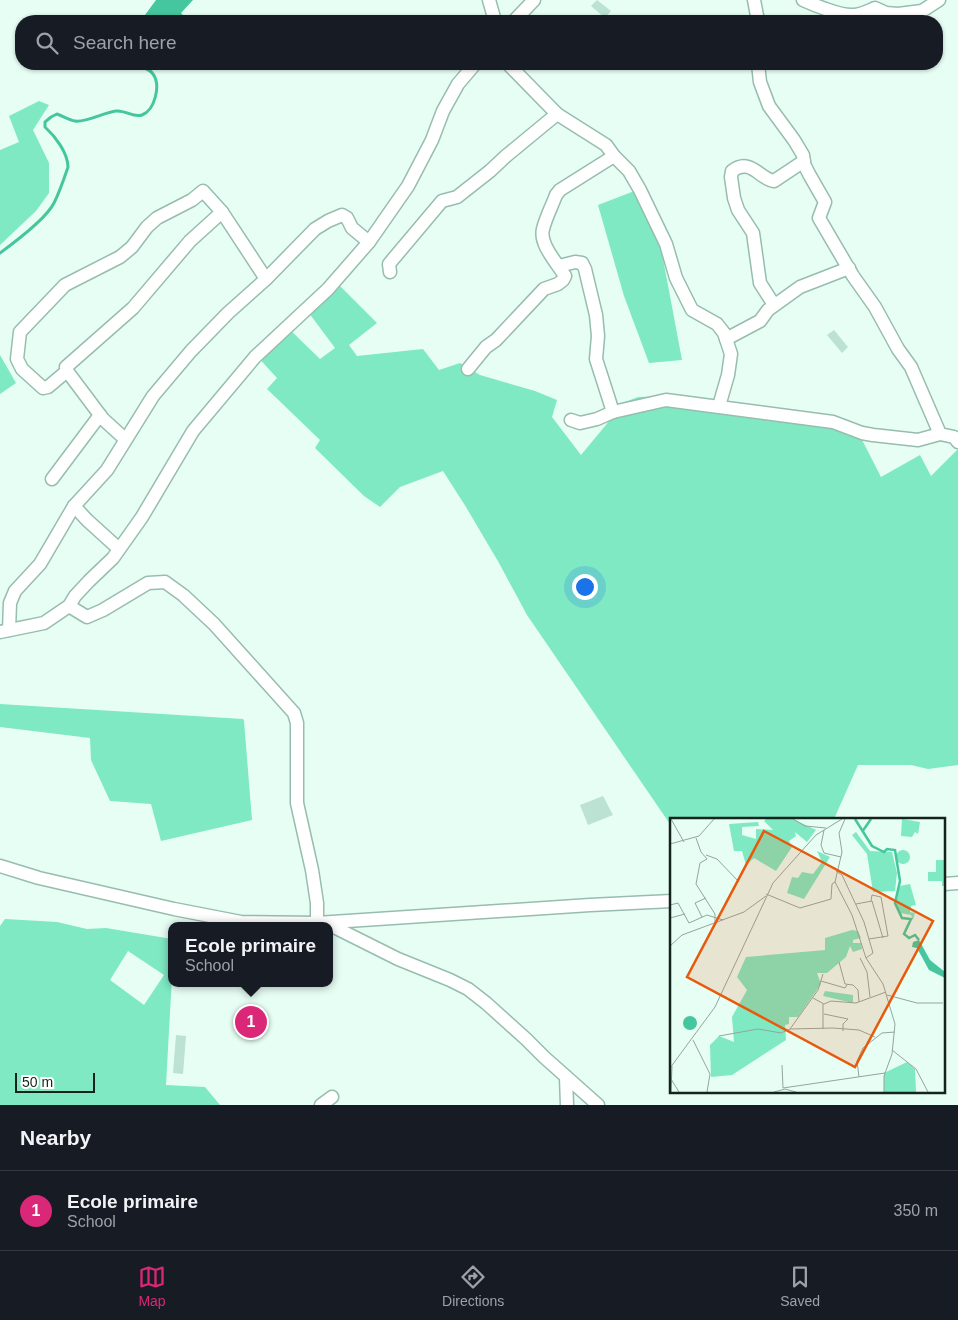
<!DOCTYPE html>
<style>
:root{--surface:#171b24;--page:#20242c;--text:#f1f3f6;--muted:#9ea1a6;--line:#363941;--accent:#db2777}
body{margin:0;font-family:Helvetica,sans-serif;background:var(--page);color:var(--text)}
.scale{position:absolute;left:15px;bottom:12px;width:80px;box-sizing:border-box;padding-left:5px;border:2px solid #14231d;border-top:0;font-size:14px;line-height:18px;white-space:nowrap;color:#14231d;-webkit-text-stroke:4px #fff;paint-order:stroke}
.you{position:absolute;left:584px;top:586px;width:18px;height:18px;margin:-12px;border:4px solid #fff;border-radius:50%;background:#1a73e8;box-shadow:0 0 0 8px #1a73e833}
.badge{display:grid;place-items:center;width:32px;height:32px;border-radius:50%;background:var(--accent);color:#fff;font-size:16px;font-weight:700}
.pin{position:absolute;translate:-50% -50%;border:2px solid #fff;box-shadow:0 1px 5px #0006}
.popup{position:absolute;left:168px;top:922px;width:165px;height:65px;box-sizing:border-box;display:grid;place-content:center;border-radius:10px;background:var(--surface);filter:drop-shadow(0 1px 4px #0005);font-size:16px;white-space:nowrap;color:var(--muted)}
.popup b{font-size:19px;color:var(--text)}
.popup::after{content:'';position:absolute;left:50%;top:100%;margin-left:-10px;border:10px solid transparent;border-top-color:var(--surface)}
.list{margin:0;padding:0;list-style:none}
h2{display:flex;justify-content:space-between;align-items:center;height:65px;margin:0;padding:0 20px;font-size:21px}
h2 small{font-size:16px;font-weight:400;color:var(--muted)}
.list li{display:grid;grid-template-columns:32px 1fr auto;gap:15px;align-items:center;box-sizing:border-box;height:80px;padding:0 20px;border-top:1px solid var(--line)}
.list b{display:block;font-size:19px;white-space:nowrap}
.list p{margin:0;font-size:16px;white-space:nowrap;color:var(--muted)}
.list em{font-size:16px;font-style:normal;color:var(--muted)}
.icon{flex:none;width:28px;height:28px;fill:none;stroke:currentColor;stroke-width:2;stroke-linecap:round;stroke-linejoin:round}
.map{position:relative;flex:none;width:958px;height:1105px;overflow:hidden}
.search{position:absolute;background:var(--surface);box-shadow:0 1px 4px #0004;left:15px;right:15px;top:15px;height:55px;display:flex;align-items:center;gap:12px;box-sizing:border-box;padding:0 18px;border-radius:20px;color:var(--muted);font-size:19px}
.sheet{height:145px;background:var(--surface)}
nav{display:flex;justify-content:space-around;align-items:center;box-sizing:border-box;height:70px;border-top:1px solid var(--line);background:var(--surface);font-size:14px;color:var(--muted)}
nav a{display:grid;justify-items:center;gap:2px}
nav .on{color:var(--accent)}
.map>svg:first-child{display:block}
</style>
<div class="map">
<svg width="958" height="1105" viewBox="0 0 958 1105">
<rect width="100%" height="100%" fill="#e7fef4"/>
<g fill="#7ee9c3" fill-rule="evenodd">
<polygon points="39,101 49,105 33,130 49,163 49,193 36,211 0,245 0,150 19,142 9,116"/>
<polygon points="637,190 661,248 682,360 649,363 624,296 598,205"/>
<polygon points="340,286 377,323 349,345 357,356 423,349 439,370 460,363 480,375 535,391 557,400 552,417 581,455 625,402 638,397 668,396 856,428 881,477 920,455 931,476 958,449 958,765 928,769 911,765 858,765 834,819 672,819 672,827 527,615 499,563 466,507 443,471 400,487 380,507 364,496 315,448 320,440 267,389 277,378 255,354 285,325 320,359 335,348 306,309"/>
<polygon points="0,355 16,383 0,394"/>
<polygon points="0,704 243,719 244,721 252,820 161,841 151,804 110,801 91,760 90,738 0,727"/>
<path d="M5,919L57,922L87,929L106,928L172,939V977L166,1085L205,1087L220,1105H0V926ZM128,951L164,975L144,1005L110,980Z"/>
</g>
<polygon fill="#45c69e" points="156,0 193,0 181,13 188,21 136,21 136,19 145,15"/>
<g fill="none" stroke-linecap="round" stroke-linejoin="round">
<path stroke="#45c69e" stroke-width="3" d="M0,253C15,242 46,219 54,203C60,191 64,179 68,167C68,153 55,136 45,127V122L51,117L57,114C63,116 69,120 75,121C85,123 105,112 116,111C126,110 133,118 142,115C155,110 161,85 153,74C148,67 140,67 132,64"/>
</g>
<g fill="#bbe2d2">
<polygon points="597,0 611,11 605,18 591,6"/>
<polygon points="834,330 848,347 842,353 827,335"/>
<polygon points="603,796 613,815 588,825 580,805"/>
<polygon points="176,1035 186,1036 183,1074 173,1073"/>
</g>
<g fill="none" stroke-linecap="round" stroke-linejoin="round">
<defs>
<g id="street">
<polyline points="489,0 495,21"/>
<polyline points="754,0 758,21"/>
<path d="M803,0C814,5 841,16 853,15C861,15 868,11 875,8L886,13L898,14L922,11L939,0"/>
<polyline points="514,21 534,0"/>
<polyline points="508,64 557,114 606,145 614,156 629,171 640,190 666,244 676,278 692,310 717,324 724,333 731,354 728,375 719,406"/>
<polyline points="758,64 760,82 769,106 794,140 803,155 804,164 809,174 825,202 819,218 853,276 875,307 898,349 911,367 940,434 954,437 958,442"/>
<polyline points="559,266 575,262 582,263 585,269 596,315 598,336 596,359 613,412"/>
<polyline points="390,272 389,264 442,201 457,197 490,171 506,156 557,114"/>
<path d="M774,305L760,283L753,233L738,210L734,198L731,177L732,171C751,157 759,179 774,181L804,161"/>
<polyline points="726,339 760,321 768,310 800,287 849,268"/>
<path d="M468,369L486,347L496,340L544,289L558,284L563,280L565,276C557,263 539,244 543,229C546,217 552,206 556,195L560,190L614,156"/>
<polyline points="67,371 48,387 43,388 22,369 17,359 20,332 65,285 120,257 132,247 147,227 157,218 192,200 203,191 222,212 266,279"/>
<polyline points="571,420 580,423 597,419 613,412 666,400 833,422 862,433 873,435 918,440 940,434"/>
<polyline points="125,439 103,419 67,371 66,367 133,308 190,241 222,212"/>
<polyline points="52,479 100,415"/>
<polyline points="74,506 87,520 119,549"/>
<polyline points="69,606 87,617 103,610 148,583 165,582 183,595 214,624 294,713 297,723 297,803 312,870 317,903 317,923"/>
<polyline points="9,630 10,603 15,591 40,564 74,506 107,470 153,396 191,351 228,313 266,279 315,229 328,221 342,215 347,218 352,228 369,242"/>
<polyline points="0,632 44,623 69,606 75,596 89,581 113,558 142,517 193,431 255,357 328,289 369,242 408,186 432,140 443,111 458,84 475,64"/>
<polyline points="0,866 39,878 174,909 241,922 317,923 590,905 672,901"/>
<polyline points="944,884 958,883"/>
<polyline points="326,923 398,959 450,980 468,989 486,1003 526,1039 544,1057 598,1105"/>
<polyline points="566,1077 567,1105"/>
<polyline points="321,1105 332,1097"/>
</g>
</defs>
<use href="#street" stroke="#97bdae" stroke-width="15"/>
<use href="#street" stroke="#fff" stroke-width="12"/>
</g>
<g transform="translate(670 818)">
<rect width="275" height="275" fill="#e7fef4"/>
<path d="M96,1H123L146,12L137,24L125,14L126,18L119,23L122,29L106,53L84,40L76,47L72,33H64L59,6L88,4L89,8L72,9V17L86,21V11L103,12L94,3ZM232,1L250,4L248,16L245,14L242,19L231,18ZM186,14L200,33L222,34L227,55L225,73L203,74L197,36L182,17ZM226 39a7 7 0 1 1 14 0a7 7 0 1 1-14 0ZM147,33L160,39L134,81L117,75L122,59L128,60L132,54L143,56L152,44ZM266,42H275V68H272V63H258V54H266ZM240,66L246,87L241,88L240,94L245,95L243,102L241,97L230,95L225,81L230,68ZM182,112L188,113L191,120L183,122V125H191L192,131L183,134L180,128L176,139L157,155H147L151,166L128,199H119V206L115,207L116,222L62,257L41,259L40,227L49,218L64,224L62,199L77,172L67,159L76,139L155,132V120ZM155,173L183,177V185L153,178ZM237,244L245,251L246,274H214V255Z" fill="#7ee9c3"/>
<path d="M249,122L260,142L275,154V160L259,152L247,130L242,129L243,124ZM13 205a7 7 0 1 1 14 0a7 7 0 1 1-14 0Z" fill="#45c69e"/>
<path fill="none" stroke="#45c69e" stroke-width="2.5" d="M185,1L202,28L214,34L217,31L225,32L230,63L225,85L232,100L241,101L234,116L239,120L245,117L249,122M192,14L201,1"/>
<path fill="none" stroke="#93a69e" stroke-width="1" d="M1,1L14,24M123,1L135,8L156,10M175,1L169,15L172,34L165,64L182,97L196,140L213,166L225,206L222,236L214,258V274M154,12L151,27L154,35L171,39M26,20L31,34L37,41L30,45L26,66L45,96V105M0,26L29,18L44,1M36,37L47,41L69,64M166,53L172,57L194,104L203,135L196,140M96,76L130,90L161,81L162,66L165,64M186,86L202,83L213,120M0,87L8,85L19,105L37,97L53,102M32,99L25,85L36,80M0,100L15,96M199,121L218,118L211,79L202,77L201,83M0,128L12,117L74,94L96,78M190,140L197,154L200,179M169,144L175,166L183,167L188,172L189,184M151,163L175,170L177,167M217,177L247,185H273M143,180L154,186L161,183L186,185L216,174M153,186V211M154,196L178,201L173,206V213M120,211L148,172L153,156M49,218L88,211L111,215L120,211L163,210L189,212L205,219M23,222L40,256L37,274M222,232L246,251L258,274M112,247L113,270M0,250L45,189L103,65L146,17L172,1M189,259L187,243L193,230L212,215L225,214M1,261L9,274M113,270L215,255M1,274L2,248M104,274L115,271L126,274"/>
<path fill="#e8590c" fill-opacity="0.15" stroke="#e8590c" stroke-width="2.5" d="M94,13L263,103L185,249L17,159Z"/>
<rect width="275" height="275" fill="none" stroke="#14231d" stroke-width="2.5"/>
</g>
</svg>
<div class="scale">50 m</div>
<div class="you"></div>
<div class="pin badge" style="left:251px;top:1022px">1</div>
<div class="popup"><b>Ecole primaire</b>School</div>
<div class="search"><svg class="icon" aria-label="search" viewBox="0 0 24 24"><circle cx="10" cy="10" r="6"/><path d="M15 15l6 6"/></svg>Search here</div>
</div>
<section class="sheet">
<h2>Nearby<small></small></h2>
<ul class="list">
<li><span class="badge">1</span><div><b>Ecole primaire</b><p>School</p></div><em>350 m</em></li>
</ul>
</section>
<nav>
<a class="on"><svg class="icon" aria-label="map" viewBox="0 0 24 24"><path d="M3 6l6-2 6 2 6-2v14l-6 2-6-2-6 2zM9 4v14M15 6v14"/></svg>Map</a>
<a><svg class="icon" aria-label="directions" viewBox="0 0 24 24"><path d="M12 3l9 9-9 9-9-9zM9 14v-3h6M13 9l2 2-2 2"/></svg>Directions</a>
<a><svg class="icon" aria-label="saved" viewBox="0 0 24 24"><path d="M7 4h10v16l-5-4-5 4z"/></svg>Saved</a>
</nav>
